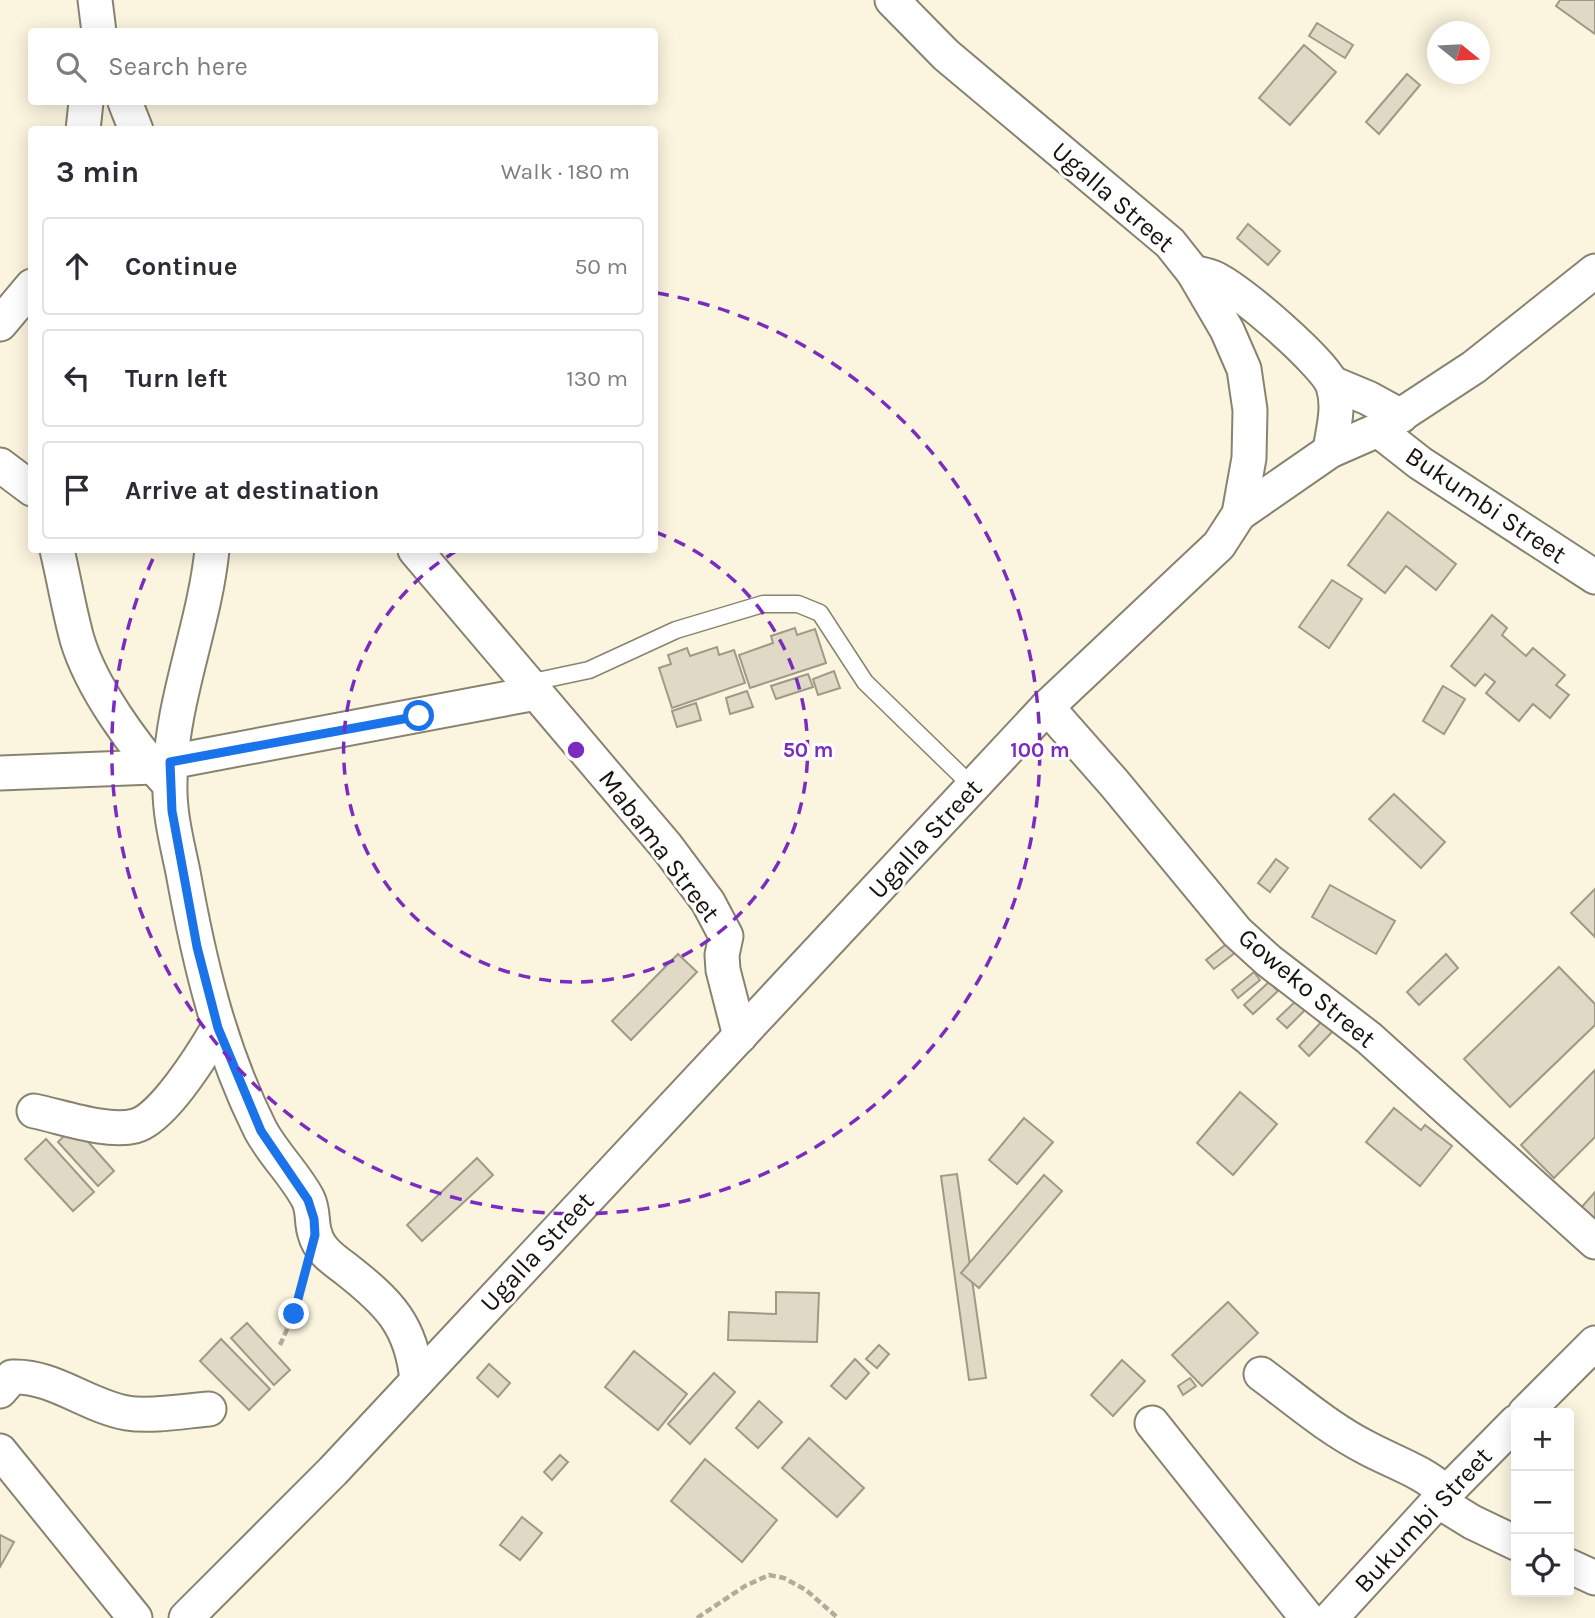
<!DOCTYPE html>
<meta charset="utf-8">
<style>
:root{--surface:#fff;--page:#f7f7f7;--text:#2b2b33;--muted:#7c7c81;--line:#e1e1e2}
body{margin:0;font-family:Karla,sans-serif;background:var(--page);color:var(--text)}
.controls{position:absolute;right:21px;bottom:21px;display:grid;overflow:hidden;border-radius:7px;box-shadow:0 4px 18px #0003}
.controls button{width:63px;height:63px;display:grid;place-items:center;padding:0;border:0;border-bottom:2px solid var(--line);background:var(--surface);color:var(--text);font:35px sans-serif}
.compass{position:absolute;left:1427px;top:21px;width:63px;height:63px;border-radius:50%;background:var(--surface);box-shadow:0 4px 18px #0003;rotate:108deg}
.stop{position:absolute;width:21px;height:21px;margin:-16px;border:5px solid #1a73e8;border-radius:50%;background:#fff}
.stop.end{background:#1a73e8;border-color:#fff;box-shadow:0 2px 7px #0008}
.list{margin:0;padding:0;list-style:none}
h2{display:flex;justify-content:space-between;align-items:center;height:91px;margin:0;padding:0 28px;font-size:30px}
h2 small{font-size:23px;font-weight:400;color:var(--muted)}
.list li{display:grid;grid-template-columns:46px 1fr auto;gap:21px;align-items:center;box-sizing:border-box;height:98px;margin:0 14px 14px;padding:0 14px;border:2px solid var(--line);border-radius:7px}
.list b{display:block;font-size:26px;white-space:nowrap}
.list em{font-size:23px;font-style:normal;color:var(--muted)}
.icon{flex:none;width:38px;height:38px;fill:none;stroke:currentColor;stroke-width:2;stroke-linecap:round;stroke-linejoin:round}
.map{position:relative;flex:none;width:1595px;height:1618px;overflow:hidden}
.search{position:absolute;background:var(--surface);box-shadow:0 4px 18px #0003;left:28px;top:28px;width:630px;height:77px;display:flex;align-items:center;gap:18px;box-sizing:border-box;padding:0 24px;border-radius:7px;color:var(--muted);font-size:26px}
.panel{position:absolute;background:var(--surface);box-shadow:0 4px 18px #0003;left:28px;top:126px;width:630px;height:427px;border-radius:7px}
.map>svg:first-child{display:block}
</style>
<div class="map">
<svg width="1595" height="1618" viewBox="0 0 1595 1618">
<rect width="100%" height="100%" fill="#fbf5df"/>
<g fill="#e0d9c5" stroke="#9f9a86" stroke-width="2">
<polygon points="1560,0 1595,0 1595,34 1556,6"/>
<polygon points="1317,23 1353,45 1345,58 1309,36"/>
<polygon points="1304,45 1336,72 1290,125 1259,98"/>
<polygon points="1407,74 1420,85 1379,134 1366,122"/>
<polygon points="1248,224 1280,251 1268,265 1237,238"/>
<polygon points="1388,512 1456,564 1436,590 1406,566 1385,593 1348,565"/>
<polygon points="1332,580 1362,599 1329,648 1299,627"/>
<polygon points="1492,615 1507,628 1502,635 1526,656 1533,648 1565,675 1556,685 1569,695 1550,718 1533,704 1519,721 1486,693 1495,682 1485,674 1475,686 1451,666"/>
<polygon points="795,628 797,635 815,629 826,663 750,688 739,655 773,643 771,636"/>
<polygon points="717,647 719,655 734,650 745,683 672,708 659,668 671,664 668,655 687,648 690,656"/>
<polygon points="834,671 840,688 818,695 813,679"/>
<polygon points="808,674 813,687 776,699 771,686"/>
<polygon points="1443,686 1465,699 1444,734 1423,721"/>
<polygon points="747,691 753,707 730,714 726,698"/>
<polygon points="696,703 701,720 677,727 672,711"/>
<polygon points="1394,794 1445,842 1421,868 1369,819"/>
<polygon points="1276,859 1288,868 1270,892 1258,883"/>
<polygon points="1330,885 1395,921 1376,954 1312,917"/>
<polygon points="1595,889 1595,937 1571,913"/>
<polygon points="1229,942 1236,952 1214,969 1206,960"/>
<polygon points="678,954 697,972 631,1040 612,1021"/>
<polygon points="1446,954 1458,968 1419,1005 1407,992"/>
<polygon points="1559,967 1595,1004 1595,1025 1510,1107 1464,1059"/>
<polygon points="1254,972 1260,980 1238,998 1232,990"/>
<polygon points="1269,982 1278,991 1253,1014 1244,1005"/>
<polygon points="1298,999 1307,1008 1287,1028 1277,1019"/>
<polygon points="1324,1019 1335,1029 1309,1056 1299,1046"/>
<polygon points="1595,1070 1595,1137 1554,1178 1521,1145"/>
<polygon points="1240,1092 1277,1124 1233,1175 1197,1143"/>
<polygon points="1394,1108 1421,1130 1425,1125 1452,1146 1420,1186 1366,1142"/>
<polygon points="1024,1118 1053,1142 1017,1184 989,1160"/>
<polygon points="74,1126 114,1171 98,1186 58,1142"/>
<polygon points="46,1139 94,1192 73,1211 25,1159"/>
<polygon points="477,1158 493,1175 422,1241 407,1225"/>
<polygon points="957,1174 986,1378 969,1380 941,1176"/>
<polygon points="1044,1175 1062,1191 979,1288 961,1273"/>
<polygon points="1595,1192 1595,1223 1580,1209"/>
<polygon points="776,1292 819,1293 817,1342 728,1340 729,1312 776,1314"/>
<polygon points="1228,1302 1258,1333 1202,1386 1172,1355"/>
<polygon points="247,1323 290,1370 274,1385 231,1338"/>
<polygon points="221,1339 270,1389 249,1410 200,1361"/>
<polygon points="879,1345 889,1354 877,1368 866,1359"/>
<polygon points="634,1351 687,1394 658,1430 605,1387"/>
<polygon points="855,1359 869,1373 846,1399 831,1386"/>
<polygon points="1122,1360 1145,1381 1113,1416 1091,1395"/>
<polygon points="489,1364 510,1383 498,1397 477,1378"/>
<polygon points="714,1373 735,1392 690,1444 668,1424"/>
<polygon points="1190,1378 1196,1386 1183,1395 1178,1386"/>
<polygon points="759,1401 782,1422 758,1448 736,1428"/>
<polygon points="809,1438 864,1488 837,1517 782,1468"/>
<polygon points="560,1455 568,1462 552,1480 544,1472"/>
<polygon points="705,1459 777,1520 742,1562 671,1501"/>
<polygon points="522,1517 542,1533 520,1560 500,1545"/>
<polygon points="0,1535 14,1542 0,1567"/>
</g>
<g fill="none" stroke-linecap="round" stroke-linejoin="round">
<defs>
<polyline id="lane" points="528,683 589,670 676,630 763,604 798,604 820,613 865,682 973,787"/>
<g id="street">
<polyline points="95,0 99,32"/>
<polyline points="125,102 136,130"/>
<polyline points="83,130 86,102"/>
<path d="M1193,272C1200,274 1208,275 1214,278C1238,288 1326,364 1333,386C1340,408 1333,429 1330,451"/>
<polyline points="0,324 32,286"/>
<polyline points="1332,383 1368,398 1401,416"/>
<polyline points="1378,430 1420,463 1595,577"/>
<polyline points="0,465 32,489"/>
<polyline points="1239,514 1330,451 1378,430 1474,367 1595,271"/>
<path d="M57,550C64,579 69,610 77,639C91,687 135,748 169,784"/>
<path d="M212,550C204,628 170,703 170,783C169,813 177,843 183,872C199,961 219,1047 260,1129C273,1154 295,1174 308,1199C314,1211 311,1223 315,1234C319,1250 334,1260 346,1269C388,1302 412,1325 417,1381"/>
<polyline points="415,550 667,847 708,902 726,936 722,955 723,970 740,1036"/>
<polyline points="1047,707 1114,783 1237,932 1269,961 1369,1038 1595,1242"/>
<polyline points="170,762 536,693"/>
<polyline points="0,773 153,767"/>
<path d="M34,1111C63,1117 107,1133 135,1126C163,1119 204,1052 218,1028"/>
<path d="M1261,1374C1296,1400 1328,1428 1367,1448C1395,1463 1423,1471 1446,1493"/>
<path d="M0,1391L12,1377C53,1375 87,1406 127,1413C151,1417 185,1411 209,1409"/>
<polyline points="1525,1413 1595,1343"/>
<polyline points="1152,1423 1307,1618"/>
<polyline points="0,1451 135,1618"/>
<polyline points="1438,1501 1472,1522 1516,1543"/>
<polyline points="1569,1566 1595,1578"/>
<polyline points="186,1618 333,1471 1047,707 1219,545 1239,514 1249,458 1250,410 1244,369 1227,330 1193,272 1170,243 946,55 892,0"/>
<polyline points="1331,1618 1438,1501 1516,1422"/>
</g>
</defs>
<use href="#lane" stroke="#888370" stroke-width="19"/>
<use href="#street" stroke="#888370" stroke-width="37"/>
<g stroke="#b0ab9a" stroke-width="4.5" stroke-dasharray="7 3.5" stroke-linecap="butt">
<polyline points="280,1345 294,1314 304,1276"/>
<polyline points="697,1618 745,1586 769,1575 784,1578 806,1590 838,1618"/>
</g>
<use href="#lane" stroke="#fff" stroke-width="16"/>
<use href="#street" stroke="#fff" stroke-width="33"/>
</g>
<g fill="none" stroke-linecap="round" stroke-linejoin="round">
<polyline stroke="#1a73e8" stroke-width="9" points="294,1314 315,1235 314,1219 308,1200 261,1131 218,1028 197,947 172,811 170,762 419,716"/>
</g>
<g fill="none" stroke="#7b2cbf" stroke-width="3.5" stroke-dasharray="12 9">
<path d="M655 532A232 232 0 1 1 458 550"/>
<path d="M657 293A464 464 0 1 1 157 550"/>
</g>
<g text-anchor="middle" dominant-baseline="central" stroke-width="6" stroke-linejoin="round" paint-order="stroke">
<g font-size="26" fill="#17140d" stroke="#fff">
<text transform="translate(1113 197) rotate(41)">Ugalla Street</text>
<text transform="translate(1486 505) rotate(34)">Bukumbi Street</text>
<text transform="translate(925 839) rotate(-47)">Ugalla Street</text>
<text transform="translate(659 846) rotate(53)">Mabama Street</text>
<text transform="translate(1307 988) rotate(40)">Goweko Street</text>
<text transform="translate(537 1252) rotate(-47)">Ugalla Street</text>
<text transform="translate(1423 1520) rotate(-47)">Bukumbi Street</text>
</g>
</g>
<circle cx="576" cy="750" r="10" fill="#7b2cbf" stroke="#fff" stroke-width="3.5"/>
<g font-size="21" text-anchor="middle" font-weight="bold" fill="#7b2cbf" stroke="#fff" stroke-width="6" stroke-linejoin="round" paint-order="stroke">
<text x="808" y="757">50 m</text>
<text x="1040" y="757">100 m</text>
</g>
</svg>
<div class="controls">
<button>+</button>
<button>−</button>
<button><svg class="icon" aria-label="locate" viewBox="0 0 24 24"><circle cx="12" cy="12" r="6"/><path d="M12 2v4M12 18v4M2 12h4M18 12h4"/></svg></button>
</div>
<svg class="compass" viewBox="-18 -18 36 36"><path d="M0-13l5 13h-10z" fill="#e53935"/><path d="M0 13l5-13h-10z" fill="#7c7c81"/></svg>
<div class="stop" style="left:419px;top:716px"></div>
<div class="stop end" style="left:294px;top:1314px"></div>
<div class="search"><svg class="icon" aria-label="search" viewBox="0 0 24 24"><circle cx="10" cy="10" r="6"/><path d="M15 15l6 6"/></svg>Search here</div>
<section class="panel">
<h2>3 min<small>Walk · 180 m</small></h2>
<ul class="list">
<li><svg class="icon" aria-label="ahead" viewBox="0 0 24 24"><path d="M12 20V5M6 11l6-6 6 6"/></svg><div><b>Continue</b></div><em>50 m</em></li>
<li><svg class="icon" aria-label="left" viewBox="0 0 24 24"><path d="M17 20v-9H6M10 6l-5 5 5 5"/></svg><div><b>Turn left</b></div><em>130 m</em></li>
<li><svg class="icon" aria-label="arrive" viewBox="0 0 24 24"><path d="M6 21V4h12l-3 4 3 4H6"/></svg><div><b>Arrive at destination</b></div></li>
</ul>
</section>
</div>
